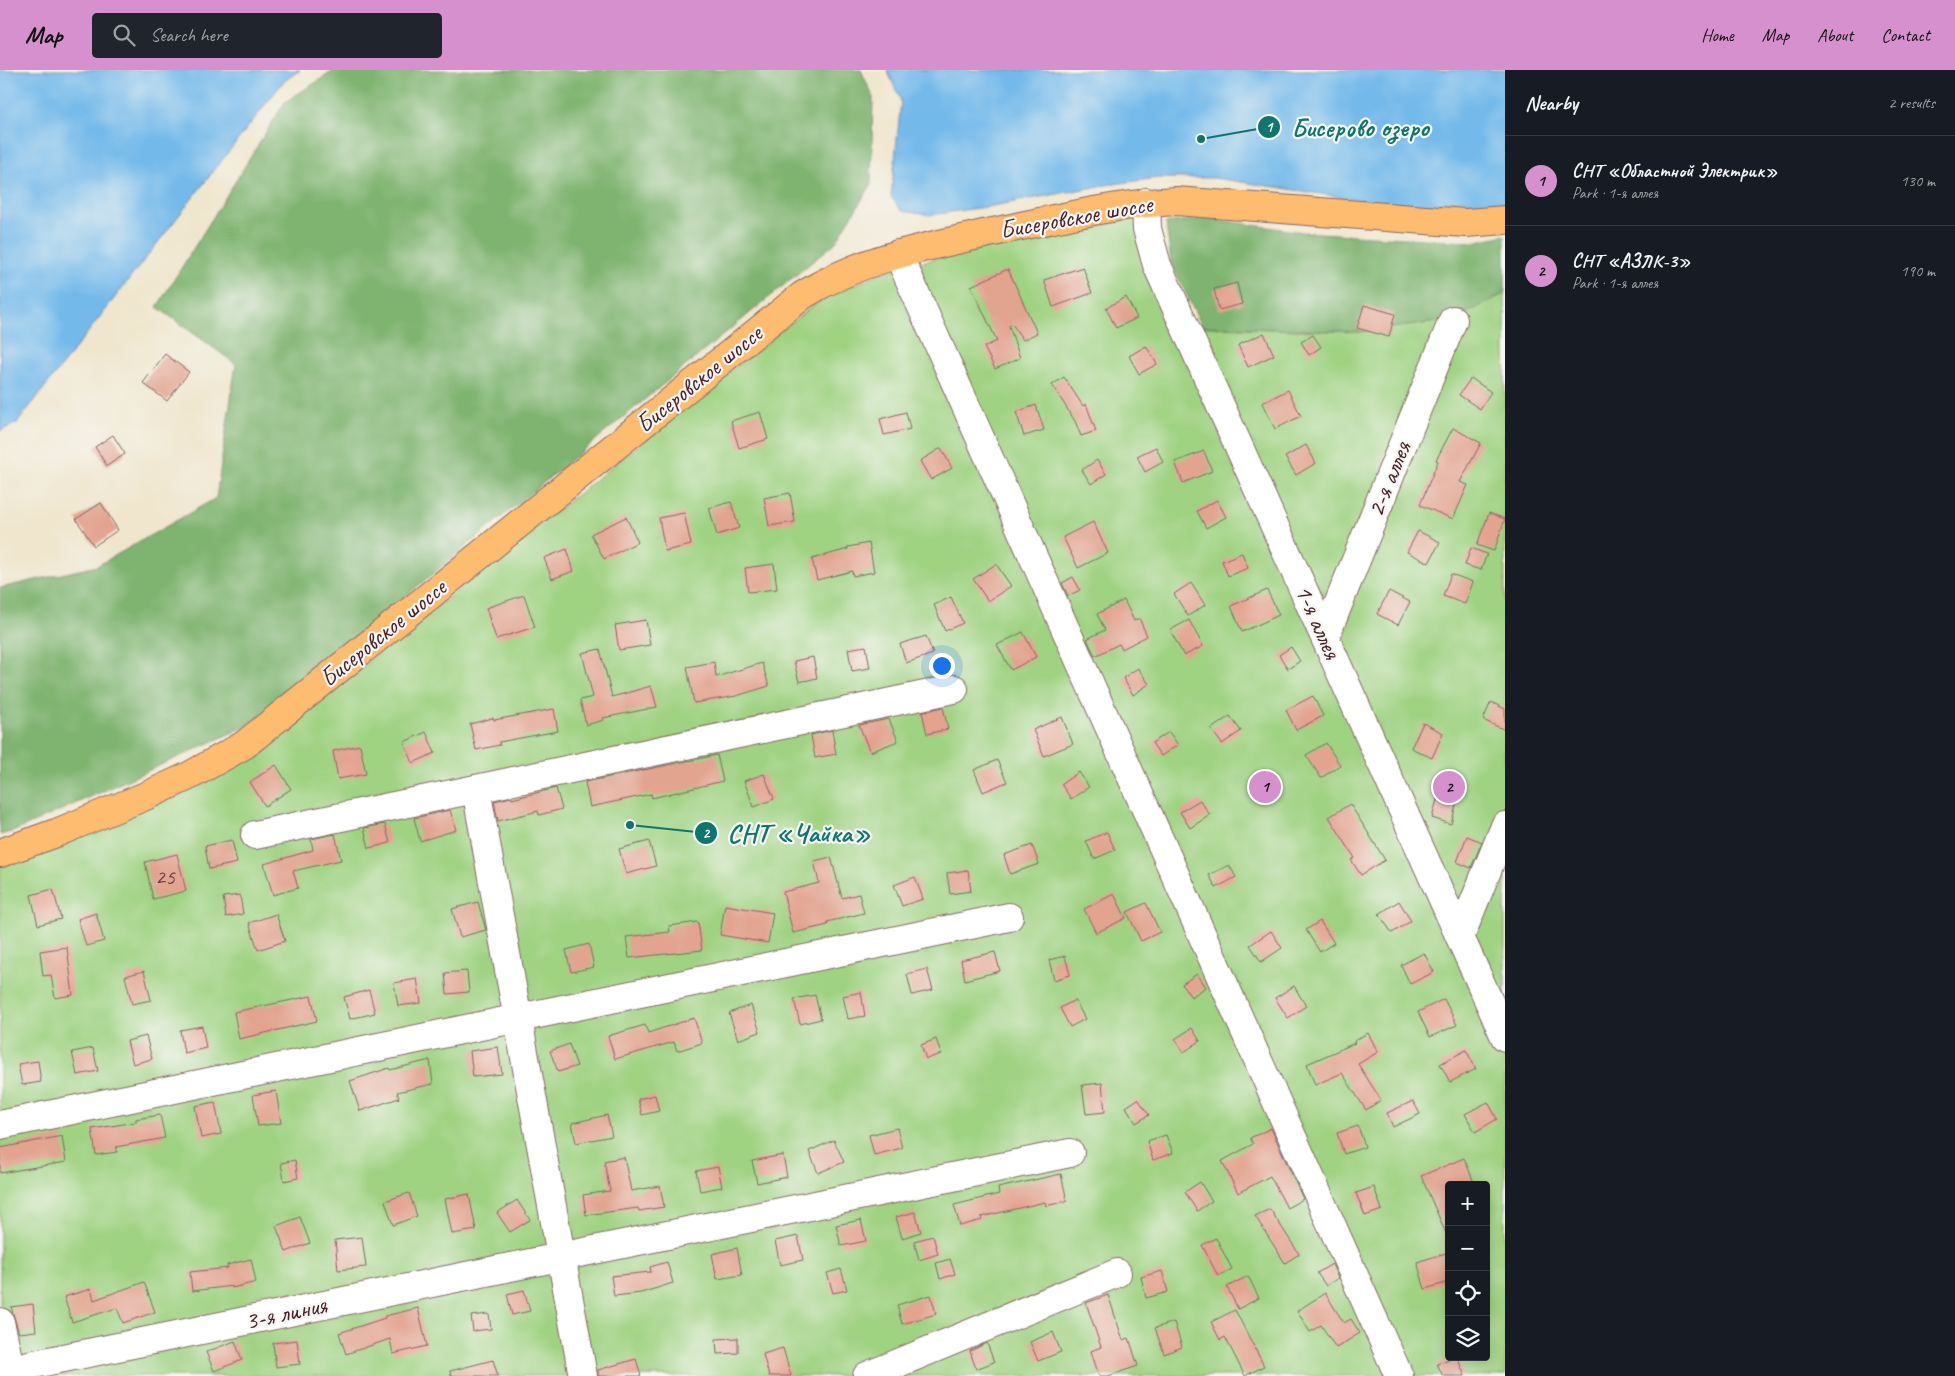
<!DOCTYPE html>
<meta charset="utf-8">
<style>
:root{--surface:#171b24;--page:#20242c;--text:#f1f3f6;--muted:#9ea1a6;--line:#363941;--accent:#d690ce}
body{margin:0;font-family:Caveat,sans-serif;background:var(--page);color:var(--text)}
.controls{position:absolute;right:15px;bottom:15px;display:grid;overflow:hidden;border-radius:5px;box-shadow:0 2px 12px #0003}
.controls button{width:45px;height:45px;display:grid;place-items:center;padding:0;border:0;border-bottom:1px solid var(--line);background:var(--surface);color:var(--text);font:25px sans-serif}
.you{position:absolute;left:941px;top:595px;width:18px;height:18px;margin:-12px;border:4px solid #fff;border-radius:50%;background:#1a73e8;box-shadow:0 0 0 8px #1a73e833}
.badge{display:grid;place-items:center;width:32px;height:32px;border-radius:50%;background:var(--accent);color:#111;font-size:16px;font-weight:700}
.pin{position:absolute;translate:-50% -50%;border:2px solid #fff;box-shadow:0 1px 5px #0006}
.list{margin:0;padding:0;list-style:none}
h2{display:flex;justify-content:space-between;align-items:center;height:65px;margin:0;padding:0 20px;font-size:21px}
h2 small{font-size:16px;font-weight:400;color:var(--muted)}
.list li{display:grid;grid-template-columns:32px 1fr auto;gap:15px;align-items:center;box-sizing:border-box;height:90px;padding:0 20px;border-top:1px solid var(--line)}
.list b{display:block;font-size:19px;white-space:nowrap}
.list p{margin:0;font-size:16px;white-space:nowrap;color:var(--muted)}
.list em{font-size:16px;font-style:normal;color:var(--muted)}
.icon{flex:none;width:28px;height:28px;fill:none;stroke:currentColor;stroke-width:2;stroke-linecap:round;stroke-linejoin:round}
.map{position:relative;flex:none;width:1505px;height:1306px;overflow:hidden}
header{display:flex;align-items:center;gap:30px;box-sizing:border-box;height:70px;padding:0 25px;background:var(--accent);color:#111}
header strong{font-size:24px}
nav{display:flex;gap:28px;margin-inline-start:auto;font-size:18px}
.search{width:350px;height:45px;background:var(--page);display:flex;align-items:center;gap:12px;box-sizing:border-box;padding:0 18px;border-radius:5px;color:var(--muted);font-size:19px}
main{display:flex}
aside{flex:1;background:var(--surface)}
.map>svg:first-child{display:block}
</style>
<header>
<strong>Map</strong>
<div class="search"><svg class="icon" aria-label="search" viewBox="0 0 24 24"><circle cx="10" cy="10" r="6"/><path d="M15 15l6 6"/></svg>Search here</div>
<nav><a>Home</a><a>Map</a><a>About</a><a>Contact</a></nav>
</header>
<main>
<div class="map">
<svg width="1505" height="1306" viewBox="0 0 1505 1306">
<rect width="100%" height="100%" fill="#f6f6f2"/>
<filter id="ink" filterUnits="userSpaceOnUse"><feTurbulence type="fractalNoise" baseFrequency=".02" numOctaves="2"/><feDisplacementMap in="SourceGraphic" scale="10" xChannelSelector="R" yChannelSelector="G"/><feConvolveMatrix kernelMatrix="1 2 1 2 8 2 1 2 1" color-interpolation-filters="sRGB"/></filter>
<filter id="wash" filterUnits="userSpaceOnUse"><feTurbulence type="fractalNoise" baseFrequency=".0096" numOctaves="4" result="noise"/><feDisplacementMap in="SourceGraphic" scale="20" xChannelSelector="R" yChannelSelector="G"/><feGaussianBlur stdDeviation="1.12" result="paint"/><feColorMatrix in="noise" values="0 0 0 0 0 0 0 0 0 0 0 0 0 0 0 0 0 1.4 0 .05"/><feComposite in="paint" operator="in"/></filter>
<g filter="url(#wash)">
<rect width="100%" height="100%" fill="#f0e6ce"/>
<path fill="#9fd281" stroke="#747856" fill-rule="evenodd" d="M1146,146L1185,256L1360,262L1453,250L1505,223V1306H0V796L14,792L251,686L811,237C840,219 871,206 904,196L1093,153ZM1449,1115H1486V1287H1449Z"/>
<g fill="#7fb46f" stroke="#646a4d">
<polygon points="335,0 861,0 873,27 871,115 835,173 249,655 15,761 0,765 0,518 97,496 216,428 236,294 157,237 285,32"/>
<polygon points="1205,148 1302,162 1473,172 1505,165 1505,223 1453,250 1359,262 1202,256 1171,193 1166,153"/>
</g>
<g fill="#73b9ea" stroke="#5e6c8a">
<polygon points="0,0 300,0 283,12 17,353 0,361"/>
<polygon points="887,0 1505,0 1505,136 1489,137 1395,135 1215,108 1157,108 1106,115 992,136 930,145 902,141 891,127 901,31"/>
</g>
<g id="blocks">
<g fill="#e2a38f">
<polygon points="1083,197 1092,223 1053,237 1044,210"/>
<polygon points="1008,199 1037,263 1023,270 1012,254 1009,256 1020,288 995,299 984,277 997,271 971,216"/>
<polygon points="1237,213 1242,234 1219,240 1214,219"/>
<polygon points="1126,227 1137,248 1116,258 1106,238"/>
<polygon points="1364,235 1395,244 1389,267 1357,258"/>
<polygon points="1264,263 1274,285 1248,297 1238,275"/>
<polygon points="1313,265 1321,277 1309,285 1301,272"/>
<polygon points="1146,276 1157,294 1139,304 1129,286"/>
<polygon points="165,284 189,302 167,331 143,313"/>
<polygon points="1064,307 1083,336 1086,334 1096,361 1081,366 1075,351 1052,315"/>
<polygon points="1471,308 1491,322 1480,339 1459,325"/>
<polygon points="1288,320 1301,346 1275,359 1262,333"/>
<polygon points="1036,335 1044,360 1024,366 1016,342"/>
<polygon points="760,342 768,369 739,378 731,351"/>
<polygon points="906,342 910,359 884,365 880,349"/>
<polygon points="1453,358 1481,373 1460,412 1468,415 1453,449 1420,435 1438,391 1436,390"/>
<polygon points="113,365 125,384 107,396 95,377"/>
<polygon points="1306,375 1316,393 1296,405 1285,387"/>
<polygon points="1156,377 1163,392 1145,402 1137,386"/>
<polygon points="941,378 952,398 931,410 920,391"/>
<polygon points="1204,381 1212,401 1183,413 1175,392"/>
<polygon points="1097,390 1106,404 1091,414 1082,400"/>
<polygon points="790,423 795,452 769,456 764,428"/>
<polygon points="1217,430 1226,447 1206,458 1197,441"/>
<polygon points="731,432 739,458 717,465 709,438"/>
<polygon points="101,433 118,460 94,476 76,449"/>
<polygon points="684,443 691,475 665,481 659,448"/>
<polygon points="1489,443 1505,449 1494,481 1477,475"/>
<polygon points="626,447 638,472 604,489 591,464"/>
<polygon points="1093,452 1108,483 1078,498 1063,467"/>
<polygon points="1418,461 1440,472 1429,493 1407,482"/>
<polygon points="869,473 874,502 853,506 852,501 817,510 812,489 848,479 848,477"/>
<polygon points="1471,478 1487,484 1481,500 1465,495"/>
<polygon points="567,479 574,501 552,509 544,488"/>
<polygon points="1242,483 1248,498 1228,506 1222,491"/>
<polygon points="774,494 777,519 748,522 745,498"/>
<polygon points="996,494 1011,516 988,531 973,509"/>
<polygon points="1451,504 1473,512 1465,534 1443,526"/>
<polygon points="1073,507 1080,520 1068,526 1062,513"/>
<polygon points="1191,513 1205,535 1188,546 1174,524"/>
<polygon points="1267,520 1279,545 1242,562 1231,536"/>
<polygon points="1389,521 1410,532 1398,555 1377,544"/>
<polygon points="524,525 535,557 496,569 486,538"/>
<polygon points="951,527 963,553 945,561 934,535"/>
<polygon points="1124,530 1134,551 1139,548 1147,566 1122,579 1119,574 1095,586 1087,569 1105,560 1097,544"/>
<polygon points="646,550 650,575 619,580 615,555"/>
<polygon points="1189,550 1203,576 1184,586 1170,560"/>
<polygon points="1023,562 1036,587 1011,600 997,575"/>
<polygon points="926,566 933,584 906,593 900,574"/>
<polygon points="866,576 870,598 852,601 848,579"/>
<polygon points="1291,577 1300,591 1288,599 1279,585"/>
<polygon points="600,579 612,627 651,616 657,637 603,648 604,650 586,655 580,630 593,627 582,583"/>
<polygon points="813,587 817,608 799,612 794,591"/>
<polygon points="714,592 716,607 762,593 769,616 736,626 694,633 687,597"/>
<polygon points="1138,598 1149,614 1133,625 1123,608"/>
<polygon points="1313,626 1323,646 1296,660 1286,640"/>
<polygon points="1491,632 1505,639 1505,660 1483,650"/>
<polygon points="943,637 948,659 927,664 922,642"/>
<polygon points="554,639 558,661 499,672 500,675 476,680 470,654 493,648 494,650"/>
<polygon points="1230,646 1241,661 1222,674 1211,659"/>
<polygon points="1062,647 1073,674 1044,686 1033,660"/>
<polygon points="889,649 898,671 870,682 859,655"/>
<polygon points="1423,653 1443,663 1432,688 1411,678"/>
<polygon points="832,660 836,684 815,688 811,665"/>
<polygon points="426,662 435,683 413,693 404,672"/>
<polygon points="1169,662 1178,675 1161,686 1152,673"/>
<polygon points="1326,673 1340,695 1321,708 1306,685"/>
<polygon points="360,675 366,704 338,709 333,681"/>
<polygon points="717,685 723,711 652,728 651,724 590,737 585,712"/>
<polygon points="997,690 1007,712 983,722 974,700"/>
<polygon points="276,695 291,719 265,736 250,712"/>
<polygon points="1079,702 1089,717 1071,729 1061,714"/>
<polygon points="764,704 774,729 754,737 744,711"/>
<polygon points="556,718 562,739 539,745 538,741 498,751 494,731 511,727 512,729"/>
<polygon points="1438,726 1457,732 1451,754 1432,748"/>
<polygon points="1200,730 1210,745 1190,758 1180,742"/>
<polygon points="1350,734 1385,790 1361,805 1351,790 1355,788 1329,747"/>
<polygon points="450,740 456,760 420,771 414,748"/>
<polygon points="385,754 390,773 369,778 364,758"/>
<polygon points="1107,762 1115,780 1094,789 1086,771"/>
<polygon points="335,764 341,790 293,801 298,818 273,825 264,794 313,780 311,769"/>
<polygon points="1467,766 1482,772 1471,798 1457,792"/>
<polygon points="232,770 237,793 209,799 205,776"/>
<polygon points="649,771 656,796 626,804 619,779"/>
<polygon points="1032,775 1039,794 1010,804 1004,785"/>
<polygon points="177,784 186,821 153,829 145,792"/>
<polygon points="831,787 842,828 859,824 864,843 827,852 828,855 793,863 783,822 819,813 814,791"/>
<polygon points="1229,795 1236,807 1216,818 1209,805"/>
<polygon points="968,800 971,821 950,824 947,803"/>
<polygon points="915,807 923,829 902,836 894,815"/>
<polygon points="53,819 61,849 38,855 31,825"/>
<polygon points="1114,824 1126,848 1096,863 1084,839"/>
<polygon points="240,825 243,844 226,847 223,827"/>
<polygon points="1399,831 1411,851 1392,863 1379,844"/>
<polygon points="478,832 486,860 460,867 452,839"/>
<polygon points="1146,833 1160,862 1141,871 1127,842"/>
<polygon points="725,835 773,843 768,873 720,865"/>
<polygon points="96,843 104,871 86,876 78,849"/>
<polygon points="276,844 285,871 258,880 249,853"/>
<polygon points="1320,851 1334,873 1320,882 1306,860"/>
<polygon points="698,852 702,880 629,888 626,867 670,862 669,856"/>
<polygon points="1271,861 1282,878 1261,892 1250,875"/>
<polygon points="589,874 594,897 571,902 566,880"/>
<polygon points="67,877 73,925 55,928 51,905 43,906 40,881"/>
<polygon points="995,882 1000,901 965,910 961,890"/>
<polygon points="1424,883 1434,902 1410,914 1401,895"/>
<polygon points="1065,886 1070,905 1054,910 1049,890"/>
<polygon points="927,899 933,920 912,925 907,904"/>
<polygon points="144,901 151,930 132,934 125,906"/>
<polygon points="467,901 469,922 447,924 445,903"/>
<polygon points="1197,904 1206,917 1191,927 1182,914"/>
<polygon points="417,909 421,933 398,936 394,913"/>
<polygon points="1294,916 1306,936 1288,948 1275,928"/>
<polygon points="369,920 375,943 350,949 344,927"/>
<polygon points="861,922 865,946 848,949 843,926"/>
<polygon points="815,925 821,949 800,954 794,929"/>
<polygon points="311,926 317,951 239,969 234,942"/>
<polygon points="1444,929 1457,955 1430,967 1418,942"/>
<polygon points="1075,930 1085,949 1070,957 1060,938"/>
<polygon points="751,935 760,962 738,970 729,943"/>
<polygon points="694,948 702,973 677,981 674,972 615,989 608,966 645,955 648,963"/>
<polygon points="202,956 206,978 184,983 180,960"/>
<polygon points="1192,958 1200,971 1184,982 1175,969"/>
<polygon points="1368,963 1378,982 1358,994 1381,1030 1366,1040 1342,1003 1315,1015 1307,994 1355,973 1354,971"/>
<polygon points="146,966 152,989 133,994 127,971"/>
<polygon points="936,969 941,984 926,989 921,975"/>
<polygon points="569,974 577,996 558,1002 550,981"/>
<polygon points="498,977 502,1004 473,1007 470,981"/>
<polygon points="93,978 98,1001 77,1005 72,982"/>
<polygon points="1466,980 1476,999 1450,1012 1440,994"/>
<polygon points="430,990 433,1014 397,1022 399,1028 360,1041 350,1011 389,998 390,1000"/>
<polygon points="38,991 41,1012 22,1015 18,994"/>
<polygon points="1102,1013 1105,1042 1086,1044 1082,1015"/>
<polygon points="276,1021 281,1053 258,1056 253,1025"/>
<polygon points="655,1025 659,1041 642,1045 638,1029"/>
<polygon points="1138,1029 1149,1045 1136,1053 1126,1037"/>
<polygon points="1413,1031 1420,1044 1393,1057 1387,1043"/>
<polygon points="215,1032 221,1064 201,1068 195,1036"/>
<polygon points="1488,1032 1497,1049 1475,1062 1465,1044"/>
<polygon points="160,1045 165,1068 116,1077 117,1082 96,1085 92,1059 136,1052 136,1049"/>
<polygon points="607,1045 612,1066 576,1073 572,1053"/>
<polygon points="1358,1056 1365,1077 1344,1084 1337,1063"/>
<polygon points="897,1058 902,1078 874,1085 869,1065"/>
<polygon points="1271,1058 1303,1129 1287,1138 1270,1106 1238,1123 1222,1091 1253,1074 1250,1068"/>
<polygon points="1166,1065 1173,1083 1153,1090 1147,1071"/>
<polygon points="62,1066 66,1092 0,1103 0,1078"/>
<polygon points="834,1070 844,1092 818,1103 809,1081"/>
<polygon points="783,1085 787,1107 757,1113 752,1091"/>
<polygon points="624,1087 631,1121 660,1116 664,1137 639,1141 638,1138 586,1145 583,1125 610,1121 604,1091"/>
<polygon points="1464,1088 1475,1115 1449,1115 1449,1170 1421,1106"/>
<polygon points="295,1090 298,1108 284,1111 281,1093"/>
<polygon points="718,1097 722,1117 700,1121 696,1101"/>
<polygon points="1061,1104 1067,1131 1046,1136 1045,1132 981,1147 982,1150 960,1156 954,1135 999,1124 998,1118"/>
<polygon points="1200,1112 1212,1131 1197,1141 1185,1122"/>
<polygon points="1374,1117 1382,1140 1365,1146 1356,1123"/>
<polygon points="409,1123 417,1146 393,1155 385,1131"/>
<polygon points="469,1124 476,1160 452,1164 445,1129"/>
<polygon points="517,1130 530,1150 510,1162 497,1143"/>
<polygon points="1270,1139 1299,1184 1285,1193 1255,1146"/>
<polygon points="915,1142 921,1162 902,1168 896,1147"/>
<polygon points="300,1147 310,1173 286,1182 276,1156"/>
<polygon points="861,1150 866,1171 841,1176 836,1155"/>
<polygon points="798,1166 803,1190 780,1195 775,1171"/>
<polygon points="933,1166 938,1184 919,1190 914,1171"/>
<polygon points="362,1167 366,1197 338,1200 335,1170"/>
<polygon points="1216,1168 1232,1199 1218,1206 1202,1175"/>
<polygon points="737,1178 742,1205 717,1209 712,1184"/>
<polygon points="1449,1182 1449,1212 1425,1219 1417,1192"/>
<polygon points="251,1189 256,1212 232,1218 232,1216 192,1221 190,1202 228,1198 227,1195"/>
<polygon points="950,1189 955,1204 940,1209 936,1193"/>
<polygon points="667,1192 673,1213 641,1223 614,1226 611,1206 651,1202 650,1197"/>
<polygon points="1332,1194 1338,1208 1326,1216 1317,1203"/>
<polygon points="841,1199 847,1220 833,1223 827,1203"/>
<polygon points="1162,1201 1168,1222 1146,1228 1141,1207"/>
<polygon points="1248,1206 1259,1228 1238,1239 1227,1217"/>
<polygon points="144,1212 155,1242 123,1253 117,1238 72,1252 64,1227 91,1219 94,1230"/>
<polygon points="524,1220 530,1241 512,1245 507,1224"/>
<polygon points="1325,1223 1344,1253 1351,1249 1360,1263 1336,1278 1321,1255 1310,1262 1297,1241"/>
<polygon points="931,1225 936,1244 902,1254 897,1235"/>
<polygon points="1108,1225 1123,1270 1129,1268 1138,1296 1108,1306 1099,1306 1091,1281 1101,1277 1086,1233"/>
<polygon points="33,1234 36,1261 19,1263 11,1237"/>
<polygon points="418,1238 427,1276 393,1284 390,1269 346,1284 339,1263 385,1248 385,1246"/>
<polygon points="1235,1240 1264,1296 1245,1306 1225,1267 1220,1270 1211,1252"/>
<polygon points="489,1244 491,1259 473,1261 471,1246"/>
<polygon points="1174,1252 1182,1277 1164,1284 1155,1258"/>
<polygon points="1053,1262 1061,1282 1038,1291 1030,1272"/>
<polygon points="738,1268 738,1283 717,1284 716,1269"/>
<polygon points="297,1270 300,1294 276,1297 273,1273"/>
<polygon points="235,1271 242,1290 214,1301 206,1282"/>
<polygon points="987,1273 994,1292 976,1299 970,1281"/>
<polygon points="783,1278 791,1306 769,1306 763,1284"/>
<polygon points="1453,1287 1457,1287 1465,1306 1443,1306 1437,1294"/>
<polygon points="636,1289 641,1306 598,1306 598,1300"/>
<polygon points="493,1290 498,1306 451,1306 450,1301"/>
</g>
</g>
</g>
<g filter="url(#ink)">
<use href="#blocks" fill-opacity="0" stroke="#846564" stroke-width="1"/>
<g fill="none" stroke-linecap="round" stroke-linejoin="round">
<defs>
<g id="minor">
<polyline points="1146,132 1147,159 1157,195 1505,967"/>
<polyline points="898,184 1399,1306"/>
<polyline points="1325,567 1453,250"/>
<polyline points="476,719 583,1306"/>
<polyline points="255,765 954,619"/>
<polyline points="1460,867 1505,756"/>
<polyline points="0,1055 1009,847"/>
<polyline points="0,1252 12,1306"/>
<polyline points="0,1301 1070,1083"/>
<polyline points="867,1306 1117,1203"/>
</g>
<path id="major" d="M0,783L56,763L148,725L189,706L244,675L803,225C862,188 925,177 993,162C1054,149 1114,134 1176,131L1466,153L1505,150"/>
</defs>
<use href="#minor" stroke="#846564" stroke-width="30"/>
<use href="#major" stroke="#846564" stroke-width="30"/>
<use href="#minor" stroke="#fff" stroke-width="28"/>
<use href="#major" stroke="#fdbc6f" stroke-width="28"/>
</g>
</g>
<g text-anchor="middle" dominant-baseline="central" stroke-width="4.5" stroke-linejoin="round" paint-order="stroke">
<g font-size="22" fill="#704044">
<text x="165" y="807">25</text>
</g>
<g font-size="25" fill="#4a1f2b" stroke="#f6f6f2">
<text transform="translate(1076 147) rotate(-10)">Бисеровское шоссе</text>
<text transform="translate(699 309) rotate(-39)">Бисеровское шоссе</text>
<text transform="translate(1389 409) rotate(-68)">2-я аллея</text>
<text transform="translate(1318 552) rotate(66)">1-я аллея</text>
<text transform="translate(383 563) rotate(-39)">Бисеровское шоссе</text>
<text transform="translate(286 1243) rotate(-12)">3-я линия</text>
</g>
</g>
<path fill="none" stroke="#0f766e" stroke-width="2" d="M1201 69L1269 57M630 755L706 763"/>
<g fill="#0f766e" stroke="#f6f6f2" stroke-width="2">
<circle cx="1201" cy="69" r="5"/>
<circle cx="630" cy="755" r="5"/>
<circle cx="1269" cy="57" r="12"/>
<circle cx="706" cy="763" r="12"/>
</g>
<g font-size="15" text-anchor="middle" font-weight="bold" fill="#fff">
<text x="1269" y="62">1</text>
<text x="706" y="768">2</text>
</g>
<g font-size="26" text-anchor="middle" font-weight="bold" fill="#0f766e" stroke="#f6f6f2" stroke-width="4.5" stroke-linejoin="round" paint-order="stroke">
<text x="1360" y="66">Бисерово озеро</text>
<text x="799" y="772">СНТ «Чайка»</text>
</g>
</svg>
<div class="controls">
<button>+</button>
<button>−</button>
<button><svg class="icon" aria-label="locate" viewBox="0 0 24 24"><circle cx="12" cy="12" r="6"/><path d="M12 2v4M12 18v4M2 12h4M18 12h4"/></svg></button>
<button><svg class="icon" aria-label="layers" viewBox="0 0 24 24"><path d="M12 4l9 5-9 5-9-5zM3 14l9 5 9-5"/></svg></button>
</div>
<div class="you"></div>
<div class="pin badge" style="left:1265px;top:717px">1</div>
<div class="pin badge" style="left:1449px;top:717px">2</div>
</div>
<aside>
<h2>Nearby<small>2 results</small></h2>
<ul class="list">
<li><span class="badge">1</span><div><b>СНТ «Областной Электрик»</b><p>Park · 1-я аллея</p></div><em>130 m</em></li>
<li><span class="badge">2</span><div><b>СНТ «АЗЛК-3»</b><p>Park · 1-я аллея</p></div><em>190 m</em></li>
</ul>
</aside>
</main>
